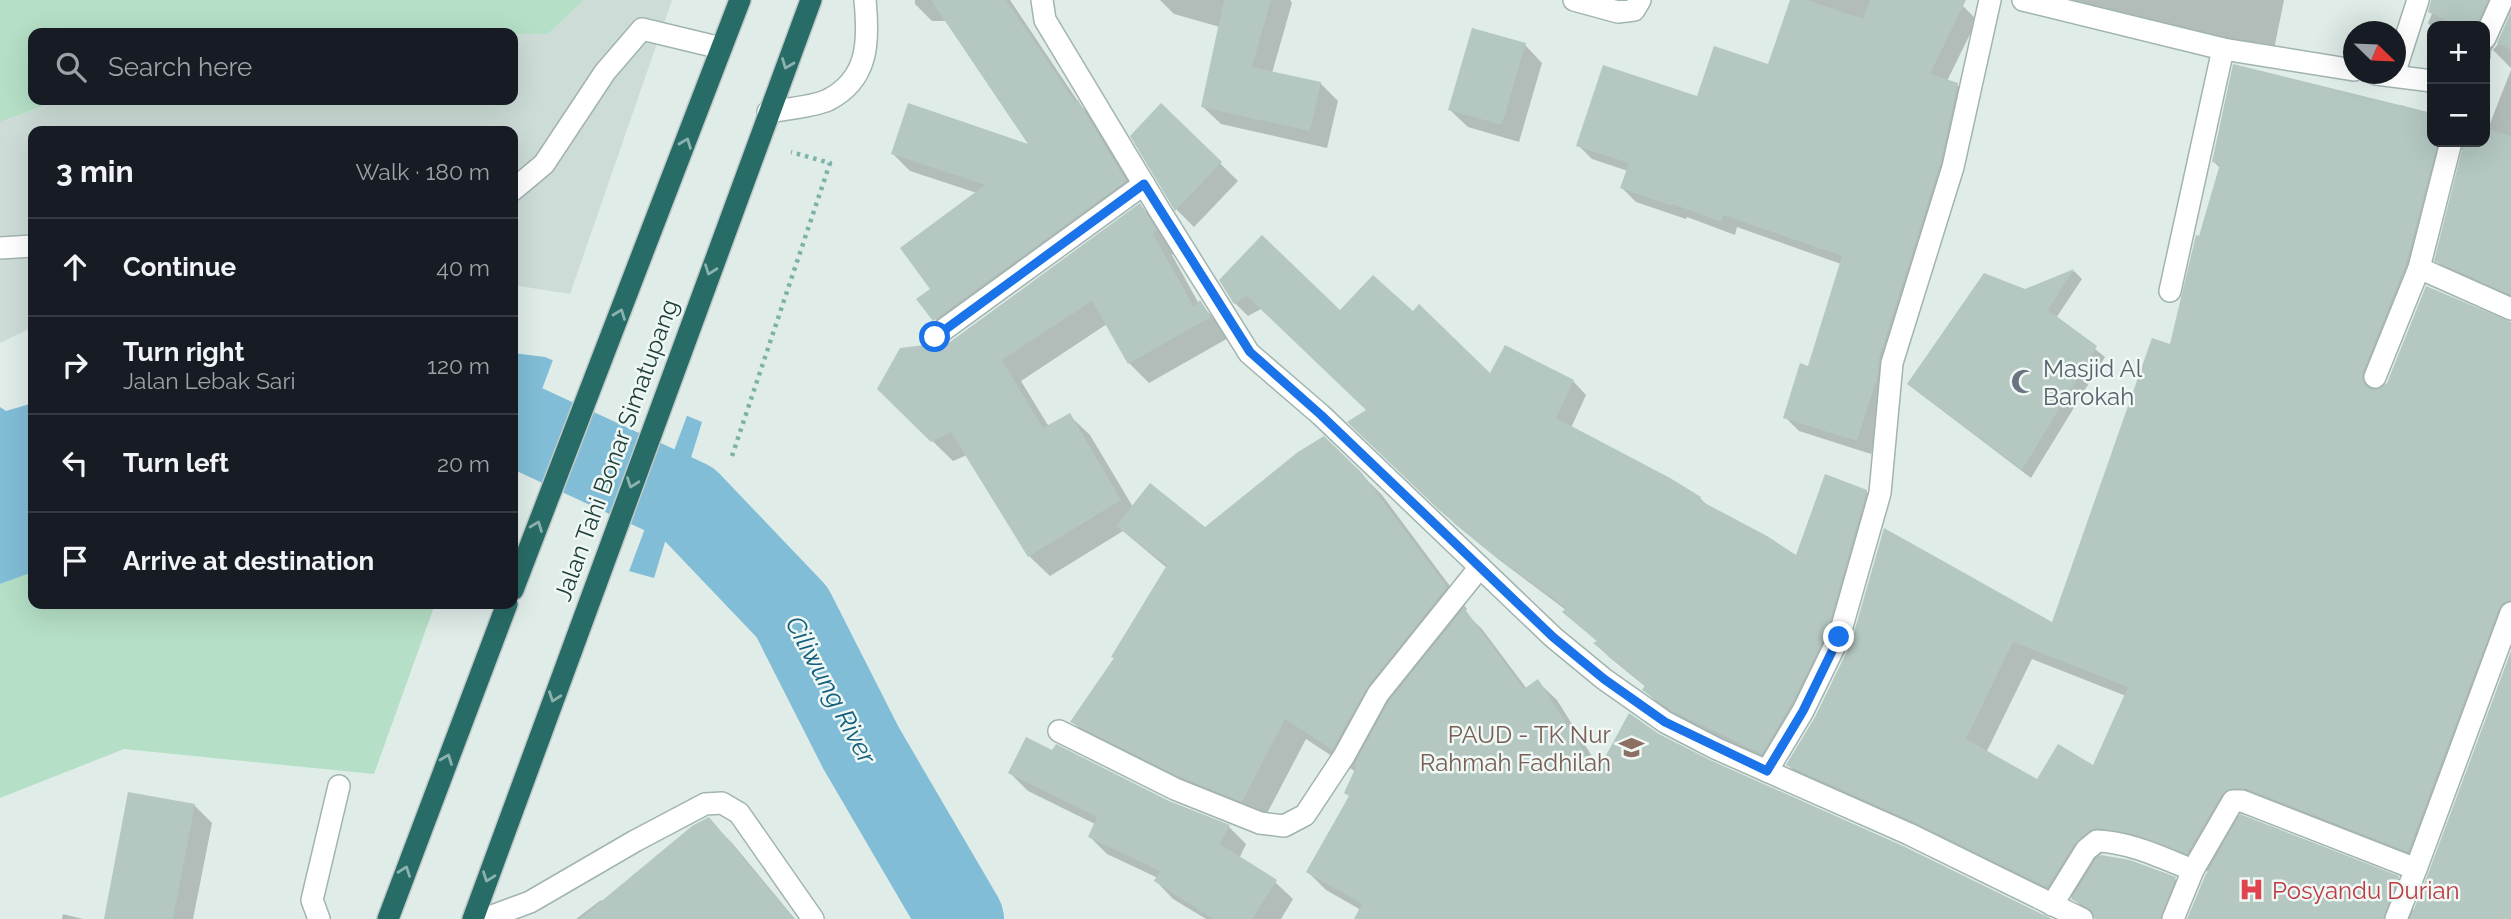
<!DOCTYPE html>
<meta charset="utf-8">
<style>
:root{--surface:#171b24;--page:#242831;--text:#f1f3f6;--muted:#9ea1a6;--line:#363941}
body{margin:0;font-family:Raleway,sans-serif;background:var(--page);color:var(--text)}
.controls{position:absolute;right:21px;top:21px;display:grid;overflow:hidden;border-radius:14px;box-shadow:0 7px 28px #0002}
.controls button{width:63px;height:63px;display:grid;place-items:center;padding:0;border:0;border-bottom:2px solid var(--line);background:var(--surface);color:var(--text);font:35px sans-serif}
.compass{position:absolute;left:2343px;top:21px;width:63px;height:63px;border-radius:50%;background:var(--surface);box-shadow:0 7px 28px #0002;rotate:113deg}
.stop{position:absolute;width:21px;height:21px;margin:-16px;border:5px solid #1a73e8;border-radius:50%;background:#fff}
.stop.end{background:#1a73e8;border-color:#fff;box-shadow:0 2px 7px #0008}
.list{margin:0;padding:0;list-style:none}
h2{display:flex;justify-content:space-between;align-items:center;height:91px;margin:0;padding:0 28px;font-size:30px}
h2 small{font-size:23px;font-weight:400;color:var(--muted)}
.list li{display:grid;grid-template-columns:46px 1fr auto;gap:21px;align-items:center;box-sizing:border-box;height:98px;padding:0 28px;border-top:2px solid var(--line)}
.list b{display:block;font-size:26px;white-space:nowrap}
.list p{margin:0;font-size:23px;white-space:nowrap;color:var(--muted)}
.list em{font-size:23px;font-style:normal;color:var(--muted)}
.icon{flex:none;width:38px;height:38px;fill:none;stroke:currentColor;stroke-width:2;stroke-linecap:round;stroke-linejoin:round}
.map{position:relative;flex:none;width:2511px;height:919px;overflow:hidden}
.search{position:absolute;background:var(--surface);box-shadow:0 7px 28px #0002;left:28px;top:28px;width:490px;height:77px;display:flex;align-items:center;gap:18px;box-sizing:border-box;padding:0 24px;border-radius:14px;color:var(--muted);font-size:26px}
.panel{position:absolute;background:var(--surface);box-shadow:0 7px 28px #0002;left:28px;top:126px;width:490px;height:483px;border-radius:14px}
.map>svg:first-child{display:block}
</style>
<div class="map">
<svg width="2511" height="919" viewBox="0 0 2511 919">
<rect width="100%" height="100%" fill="#dfece8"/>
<polygon fill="#cddcd7" points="584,0 672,0 570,294 513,285 513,131 33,131 33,327 0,343 0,122 59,100 513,100 513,34 548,34"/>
<g fill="#b5dfc6">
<polygon points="0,0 584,0 548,34 33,33 33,100 59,100 0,122"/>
<polygon points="33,572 33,604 435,604 374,774 124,749 0,798 0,584"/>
</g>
<g fill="#81bdd6">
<polygon points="513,353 545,357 702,422 654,578 513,539"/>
<polygon points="33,403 33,572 0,584 0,407 6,411"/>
</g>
<polygon fill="#dfece8" points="554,357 688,413 628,574 513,542 513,467"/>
<g fill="#0003" fill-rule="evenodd">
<polygon points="915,0 1010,0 1081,106 1095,119 1142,198 951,337 919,300 933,289 977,193 910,171 893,154 1032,147 947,21 932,21 915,4"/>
<polygon points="1160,0 1290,0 1292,3 1272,73 1320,83 1338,101 1327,148 1221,124 1203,107 1220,27 1174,14"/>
<polygon points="1791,0 1950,0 1963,6 1977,20 1947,81 1957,85 1971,99 1891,390 1871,454 1799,431 1785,417 1809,368 1841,264 1737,227 1735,235 1687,217 1686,219 1636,202 1622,188 1628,171 1592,159 1578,145 1698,98 1769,67"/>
<polygon points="2065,0 2284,0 2272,59"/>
<polygon points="2438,0 2511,0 2511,11 2491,52 2491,59 2485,57 2485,26 2432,27 2428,23"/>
<polygon points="2511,16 2511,68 2493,50 2498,44"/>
<polygon points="1525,45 1542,63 1519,142 1468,127 1450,110"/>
<path d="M2511,70V304L2455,279L2436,260L2464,150H2461L2456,158L2424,283L2380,392L2511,322V642L2427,869L2252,806L2238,815L2398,878L2416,896L2412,909L2415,910L2511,656V919H2189L2209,872L2157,853L2107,849L2099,856L2130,862L2175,879L2193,897L2185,919H2096L2071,897L2066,905L1806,783L1788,765L1816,718L2053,625L2171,347L2221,169L2214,162L2401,105L2432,115V142H2485V130L2487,131ZM2032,659L2126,696L2094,767L2038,782L1986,753Z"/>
<polygon points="1162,106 1238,181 1194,227 1177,210 1132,136"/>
<polygon points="1140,205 1160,226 1176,251 1172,255 1199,304 1220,323 1230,337 1149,383 1129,363 1107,324 1021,381 1049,427 1069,415 1090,435 1133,507 1205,529 1360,473 1382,495 1467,609 1464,612 1482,629 1527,689 1538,682 1557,700 1600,769 1658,735 1709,762 2047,919 1358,919 1361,910 1326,890 1308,872 1351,797 1356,772 1306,739 1263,821 1093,743 1073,722 1116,659 1167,568 1123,531 1050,576 1029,556 967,455 953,461 879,389 936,351 944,348"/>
<polygon points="2074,271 2082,279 2056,318 2105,357 2031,478 1918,392 2025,291"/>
<polygon points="1221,281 1340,313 1413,314 1491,376 1573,381 1586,395 1571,428 1700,498 1709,507 1797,557 1866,491 1880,505 1840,646 1776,767 1687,724 1658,703 1644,690 1646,687 1609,657 1596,644 1598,642 1564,612 1566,610 1498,559 1454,523 1368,410 1261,309 1248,316 1235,303"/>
<polygon points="1010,773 1168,802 1229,827 1246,844 1239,859 1275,882 1293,899 1281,919 1206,919 1173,899 1156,881 1158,878 1107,854 1090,837 1095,824 1028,791"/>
<polygon points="194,805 212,823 193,919 106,919"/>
<polygon points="708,819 732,843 795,919 576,919 601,900 603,902"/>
<polygon points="63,914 83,919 62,919"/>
</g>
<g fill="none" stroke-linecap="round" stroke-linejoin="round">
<polyline stroke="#81bdd6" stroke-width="86" points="513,422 688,503 792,612 861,748 961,919"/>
</g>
<g fill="#b4c7c1" fill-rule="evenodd">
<polygon points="931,0 1006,0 1075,102 1078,100 1126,181 933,321 916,299 930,289 900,248 985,185 891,154 908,103 1028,144"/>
<polygon points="1224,0 1271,0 1252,67 1321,82 1310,131 1201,107"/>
<polygon points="1790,0 1807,0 1863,19 1870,0 1966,0 1930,74 1958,83 1941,161 1879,359 1878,375 1857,441 1783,418 1800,363 1808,366 1842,256 1723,215 1721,222 1673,204 1672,206 1620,188 1629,163 1576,146 1603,65 1697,96 1714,46 1768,64"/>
<polygon points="2431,0 2488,0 2476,26 2459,26 2428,12"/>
<polygon points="2511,12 2511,50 2497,43"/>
<polygon points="1472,28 1526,43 1502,125 1448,110"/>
<path d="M2233,64L2432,113V142H2438L2406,264L2363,372L2362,379L2369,389L2376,390L2387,383L2426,286L2511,322V600L2503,603L2499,608L2408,852L2247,789L2233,788L2222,794L2187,854L2137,835L2097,828L2089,831L2075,843L2047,887L1914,822L1786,765L1815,717L1851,643L1884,528L2052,622L2152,338L2170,344L2196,235L2199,236L2220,164L2212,162ZM2013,642L2128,687L2093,765L2058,744L2037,779L1966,739Z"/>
<polygon points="1161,103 1222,162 1175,211 1130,136"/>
<polygon points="2485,128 2511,136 2511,295 2434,261 2464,142 2485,142"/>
<polygon points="1140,203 1157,230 1153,234 1194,307 1200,300 1211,317 1128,364 1092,301 1002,360 1043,428 1070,413 1121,500 1028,557 951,432 931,442 877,389 900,348 925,345 936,349 943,347"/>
<polygon points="1262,235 1340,310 1373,275 1413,311 1419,304 1490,373 1505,345 1574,380 1556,418 1670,478 1701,497 1699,500 1767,536 1796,555 1825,474 1867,490 1827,632 1791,705 1762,754 1672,711 1642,690 1645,685 1593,643 1597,641 1562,612 1566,608 1482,546 1439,510 1347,422 1366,410 1247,296 1234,304 1219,280"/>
<polygon points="2074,269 2048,310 2097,346 2022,470 1907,384 1984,273 2025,289"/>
<polygon points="1324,436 1361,472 1447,587 1368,686 1332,750 1285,719 1242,802 1180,777 1070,722 1114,658 1111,657 1167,565 1116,526 1150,483 1205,527 1298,452"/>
<polygon points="1464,608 1524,689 1538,679 1597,772 1629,713 1659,734 1710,760 1903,846 2052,919 1354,919 1362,904 1306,872 1349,796 1344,793 1356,767 1354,765 1389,701"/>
<polygon points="2511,651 2511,919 2410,919 2428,874"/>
<polygon points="1026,737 1052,750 1056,744 1169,801 1230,825 1220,844 1277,880 1252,919 1213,919 1154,881 1160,871 1088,837 1097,817 1008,773"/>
<polygon points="128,792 195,804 173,919 104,919"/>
<polygon points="2240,814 2399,876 2383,919 2187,919 2205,876"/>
<polygon points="709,817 794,919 580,919 692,826"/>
<polygon points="2101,855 2130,860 2176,877 2160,919 2095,919 2093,912 2088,908 2071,899 2096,859"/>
</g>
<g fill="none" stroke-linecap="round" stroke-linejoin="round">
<defs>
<g id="minor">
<polyline points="1042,0 1045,20 1160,211 1249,353 1321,415 1553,637 1604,679 1665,722 1715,748 1909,834 2082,919"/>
<polyline points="1574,0 1618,12 1634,10 1640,0"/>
<polyline points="2023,0 2223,49 2354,70"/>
<polyline points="2485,38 2502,0"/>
<polyline points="2396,68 2418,0"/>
<polyline points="2376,74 2432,81"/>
<path d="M768,112C785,109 813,107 828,100C869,79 869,41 865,0"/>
<polyline points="513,190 544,164 605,72 642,29 721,48"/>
<polyline points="0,248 33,246"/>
<polyline points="2419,268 2511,309"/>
<polyline points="2170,291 2223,49"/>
<polyline points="935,336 1144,184"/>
<polyline points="2375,377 2419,268 2451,142"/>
<polyline points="1059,731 1175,789 1260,823 1284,826 1305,815 1344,756 1378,694 1480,567"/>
<polyline points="1767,771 1803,711 1839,637 1880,493 1892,363 1953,167 1990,0"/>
<path d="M2052,905L2086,850L2097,841C2130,842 2162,858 2193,870"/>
<polyline points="319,919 312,900 339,786"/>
<polyline points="484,919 530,902 635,841 705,804 722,803 739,813 813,919"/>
<polyline points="2173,919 2193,870 2233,801 2242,801 2416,869 2511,613"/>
<polyline points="2396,919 2416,869"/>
</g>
<g id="highway">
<polyline points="513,590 740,0"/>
<polyline points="388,919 507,604"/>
<polyline points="473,919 811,0"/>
</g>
</defs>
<use href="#minor" stroke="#a1b4b0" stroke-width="24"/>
<use href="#highway" stroke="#c0c9c8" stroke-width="24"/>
<polyline stroke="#7cb2a9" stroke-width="4.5" stroke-dasharray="3.5 5" stroke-linecap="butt" points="732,456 830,163 791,152"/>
<use href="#minor" stroke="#fff" stroke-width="21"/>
<use href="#highway" stroke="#286c67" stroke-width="21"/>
</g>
<defs><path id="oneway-chevron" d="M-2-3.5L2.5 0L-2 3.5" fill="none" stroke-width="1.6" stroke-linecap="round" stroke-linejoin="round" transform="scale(1.75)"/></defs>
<g stroke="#8cb2ae">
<use href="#oneway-chevron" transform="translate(787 64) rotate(111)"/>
<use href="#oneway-chevron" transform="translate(686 143) rotate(-69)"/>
<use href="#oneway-chevron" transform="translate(710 270) rotate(110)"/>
<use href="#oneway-chevron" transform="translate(620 314) rotate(-69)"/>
<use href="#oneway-chevron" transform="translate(632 483) rotate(110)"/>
<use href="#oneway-chevron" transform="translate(537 526) rotate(-69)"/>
<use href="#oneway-chevron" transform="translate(554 697) rotate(110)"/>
<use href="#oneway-chevron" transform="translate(447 759) rotate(-69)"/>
<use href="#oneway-chevron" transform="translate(405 871) rotate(-70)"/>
<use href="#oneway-chevron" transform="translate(488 877) rotate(110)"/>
</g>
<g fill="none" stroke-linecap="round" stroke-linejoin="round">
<polyline stroke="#1a73e8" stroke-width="9" points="935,337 1144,184 1250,352 1321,415 1553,637 1604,679 1665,722 1767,771 1803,711 1839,637"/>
</g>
<defs>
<symbol id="mosque-bare" viewBox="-9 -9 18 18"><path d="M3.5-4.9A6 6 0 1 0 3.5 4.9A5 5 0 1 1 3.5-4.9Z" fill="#6b7280" stroke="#eff8f5" stroke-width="2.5" paint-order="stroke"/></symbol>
<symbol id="school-bare" viewBox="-9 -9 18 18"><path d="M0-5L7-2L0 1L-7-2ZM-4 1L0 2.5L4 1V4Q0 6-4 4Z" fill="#8d6e63" stroke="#eff8f5" stroke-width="2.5" paint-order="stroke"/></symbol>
<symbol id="hospital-bare" viewBox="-9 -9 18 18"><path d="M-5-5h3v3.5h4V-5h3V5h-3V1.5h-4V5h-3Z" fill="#e0444e" stroke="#eff8f5" stroke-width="2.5" paint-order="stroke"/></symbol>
</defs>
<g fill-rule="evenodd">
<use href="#mosque-bare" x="2006" y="364" width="35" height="35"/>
<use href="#school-bare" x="1614" y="730" width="35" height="35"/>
<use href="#hospital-bare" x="2234" y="872" width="35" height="35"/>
</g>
<g text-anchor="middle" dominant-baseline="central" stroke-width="5" stroke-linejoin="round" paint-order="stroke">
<g font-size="24" fill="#5b616d" stroke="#eff8f5" text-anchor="start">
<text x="2043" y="368">Masjid Al<tspan x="2043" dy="28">Barokah</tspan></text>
</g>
<g font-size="24" fill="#1e3d39" stroke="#eff8f5">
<text transform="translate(616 450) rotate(-70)">Jalan Tahi Bonar Simatupang</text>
</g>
<g font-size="24" fill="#785e54" stroke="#eff8f5" text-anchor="end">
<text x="1611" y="734">PAUD - TK Nur<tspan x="1611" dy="28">Rahmah Fadhilah</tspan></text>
</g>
<g font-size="24" fill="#be3a42" stroke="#eff8f5" text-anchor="start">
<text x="2272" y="890">Posyandu Durian</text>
</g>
<g font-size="26" font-style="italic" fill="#145e7e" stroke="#eff8f5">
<text transform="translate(831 690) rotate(62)">Ciliwung River</text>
</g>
</g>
</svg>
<div class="controls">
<button>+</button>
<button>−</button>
</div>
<svg class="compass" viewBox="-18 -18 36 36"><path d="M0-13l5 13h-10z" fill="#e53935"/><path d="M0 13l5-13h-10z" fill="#9ea1a6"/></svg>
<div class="stop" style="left:935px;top:337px"></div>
<div class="stop end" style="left:1839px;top:637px"></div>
<div class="search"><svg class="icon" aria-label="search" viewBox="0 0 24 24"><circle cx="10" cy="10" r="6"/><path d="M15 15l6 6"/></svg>Search here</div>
<section class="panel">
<h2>3 min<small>Walk · 180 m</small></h2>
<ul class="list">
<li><svg class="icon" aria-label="ahead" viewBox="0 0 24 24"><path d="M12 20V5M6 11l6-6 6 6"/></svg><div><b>Continue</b></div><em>40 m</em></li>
<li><svg class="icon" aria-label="right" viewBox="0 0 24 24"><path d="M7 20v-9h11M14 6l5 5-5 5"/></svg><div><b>Turn right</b><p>Jalan Lebak Sari</p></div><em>120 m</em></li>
<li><svg class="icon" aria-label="left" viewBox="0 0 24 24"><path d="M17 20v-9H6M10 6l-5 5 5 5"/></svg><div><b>Turn left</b></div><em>20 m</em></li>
<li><svg class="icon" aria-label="arrive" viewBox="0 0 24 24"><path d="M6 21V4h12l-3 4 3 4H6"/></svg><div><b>Arrive at destination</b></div></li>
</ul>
</section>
</div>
